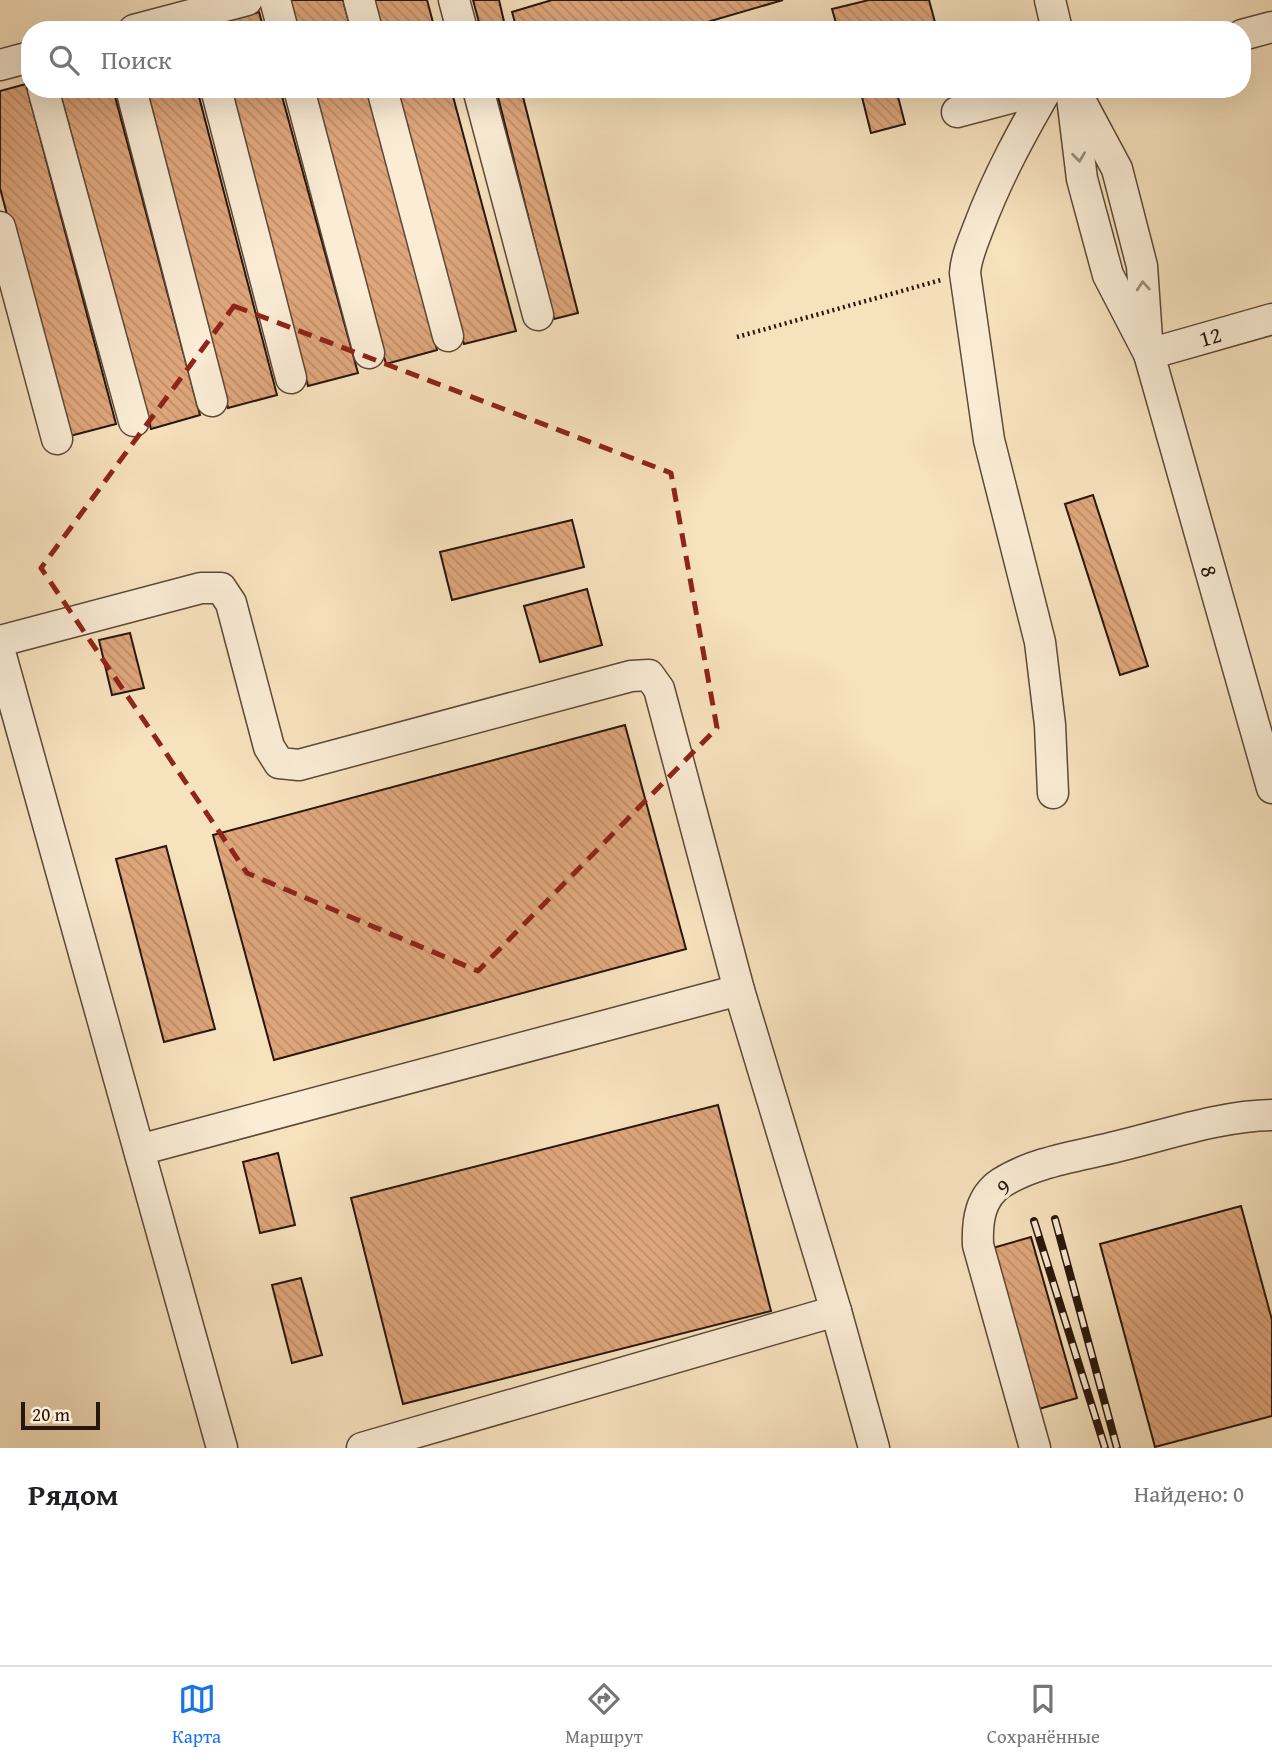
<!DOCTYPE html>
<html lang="ru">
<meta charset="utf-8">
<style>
:root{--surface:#fff;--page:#f6f6f6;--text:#202124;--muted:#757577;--line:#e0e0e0;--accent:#1a73e8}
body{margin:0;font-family:"Gentium Book Plus",serif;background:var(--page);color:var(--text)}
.scale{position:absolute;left:21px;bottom:18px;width:79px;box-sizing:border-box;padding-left:7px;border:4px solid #29160b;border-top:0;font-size:19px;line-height:24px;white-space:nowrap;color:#29160b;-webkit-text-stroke:5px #faecd5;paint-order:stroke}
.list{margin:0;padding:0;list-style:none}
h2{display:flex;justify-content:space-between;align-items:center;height:91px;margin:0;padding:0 28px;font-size:30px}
h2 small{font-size:23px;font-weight:400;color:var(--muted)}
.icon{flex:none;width:38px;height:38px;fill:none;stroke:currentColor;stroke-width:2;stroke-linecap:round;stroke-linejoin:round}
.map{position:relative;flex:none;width:1272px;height:1448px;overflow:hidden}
.search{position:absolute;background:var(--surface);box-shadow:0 7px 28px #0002;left:21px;right:21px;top:21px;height:77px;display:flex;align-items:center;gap:18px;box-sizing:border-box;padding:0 24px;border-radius:28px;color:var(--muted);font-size:26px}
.sheet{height:217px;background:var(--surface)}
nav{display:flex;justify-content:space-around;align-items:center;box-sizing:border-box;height:98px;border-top:2px solid var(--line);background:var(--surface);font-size:19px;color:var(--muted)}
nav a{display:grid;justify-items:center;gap:4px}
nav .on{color:var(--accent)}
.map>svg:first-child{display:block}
</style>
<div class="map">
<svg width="1272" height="1448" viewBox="0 0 1272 1448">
<defs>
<pattern id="building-back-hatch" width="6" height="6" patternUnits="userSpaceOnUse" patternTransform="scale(1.75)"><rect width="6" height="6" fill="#dfa67c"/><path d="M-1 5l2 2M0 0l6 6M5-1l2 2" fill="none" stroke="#bf8e6a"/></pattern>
</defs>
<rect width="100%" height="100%" fill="#f7e2be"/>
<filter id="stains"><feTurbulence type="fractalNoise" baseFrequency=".00286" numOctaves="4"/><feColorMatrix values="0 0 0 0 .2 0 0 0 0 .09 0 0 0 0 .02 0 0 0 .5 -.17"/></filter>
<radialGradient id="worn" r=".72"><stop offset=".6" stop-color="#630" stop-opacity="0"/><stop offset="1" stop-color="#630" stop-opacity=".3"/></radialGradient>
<g fill="url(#building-back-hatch)" stroke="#29160b" stroke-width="2">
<polygon points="293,0 343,0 351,30 297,30 289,1"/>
<polygon points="374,0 427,0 435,30 381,30"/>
<polygon points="473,0 499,0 506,30 481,30"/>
<polygon points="552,0 783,0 680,30 517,30 512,12"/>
<polygon points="869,0 929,0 936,26 922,30 838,30 832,9"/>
<polygon points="259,12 264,30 209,30 208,26"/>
<polygon points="26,84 116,424 66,437 0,188 0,91"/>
<polygon points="59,89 113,89 200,415 151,429"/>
<polygon points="144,89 197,89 277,395 228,408"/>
<polygon points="226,89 280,89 358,373 308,386"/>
<polygon points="313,89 367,89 437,350 386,364"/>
<polygon points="397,89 451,89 516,331 464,344"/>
<polygon points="496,89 521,89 578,313 554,319"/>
<polygon points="860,89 896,89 905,124 871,133"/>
<polygon points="1093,495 1148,666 1120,675 1065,504"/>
<polygon points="572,520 584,567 452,600 440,552"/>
<polygon points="587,589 602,645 540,662 524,606"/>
<polygon points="130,633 144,688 112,695 99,640"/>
<polygon points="625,725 686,949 274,1060 213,835"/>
<polygon points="166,846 215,1029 164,1042 116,859"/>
<polygon points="718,1105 771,1311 403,1404 351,1198"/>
<polygon points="278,1153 295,1225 260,1233 243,1162"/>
<polygon points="1241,1206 1272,1320 1272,1416 1155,1447 1100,1244"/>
<polygon points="1031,1237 1077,1398 1032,1411 986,1250"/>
<polygon points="301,1278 322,1355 292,1363 272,1285"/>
</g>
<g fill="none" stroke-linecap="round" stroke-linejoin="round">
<defs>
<g id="minor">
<polyline points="275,0 283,30"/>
<polyline points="359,0 367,30"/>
<polyline points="454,0 462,30"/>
<polyline points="1050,0 1057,30"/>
<polyline points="134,30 247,0"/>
<polyline points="1242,35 1272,27"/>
<polyline points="0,65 30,57"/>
<polyline points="43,89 134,421"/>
<polyline points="131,89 212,401"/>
<polyline points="216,89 291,378"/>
<polyline points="299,89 369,353"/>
<polyline points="382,89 448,336"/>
<polyline points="478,89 538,315"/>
<path d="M1047,89C1021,134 997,178 979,226C973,242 966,257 965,273L989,440L1040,642L1050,725L1053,793"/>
<polyline points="1071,89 1082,179 1108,275 1149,354 1272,788"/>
<polyline points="1079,98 1117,169 1142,266 1147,339"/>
<polyline points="957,112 1045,89"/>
<polyline points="0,227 57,439"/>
<polyline points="1149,354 1272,319"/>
<polyline points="0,641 201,588 221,588 231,603 269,747 279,763 299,765 631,676 649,675 659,689 739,990 139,1150"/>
<polyline points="0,652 222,1448"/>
<polyline points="739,990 836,1311"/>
<polyline points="362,1448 836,1311 874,1448"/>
<path d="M1035,1448L978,1245C977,1221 980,1197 1001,1183C1035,1161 1081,1156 1119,1146C1169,1134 1220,1116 1272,1115"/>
</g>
</defs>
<use href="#minor" stroke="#5c4938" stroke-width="33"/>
<polyline stroke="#29160b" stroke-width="4.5" stroke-dasharray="2 3.5" stroke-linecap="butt" points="737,337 941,280"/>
<use href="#minor" stroke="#faecd5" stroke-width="30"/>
<defs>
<g id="rail">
<polyline points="1055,1219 1117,1448"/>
<polyline points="1034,1221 1105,1448"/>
</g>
</defs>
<use href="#rail" stroke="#29160b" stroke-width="8"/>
<use href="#rail" stroke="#faecd5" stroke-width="5" stroke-dasharray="16" stroke-linecap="butt"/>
</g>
<defs><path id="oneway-chevron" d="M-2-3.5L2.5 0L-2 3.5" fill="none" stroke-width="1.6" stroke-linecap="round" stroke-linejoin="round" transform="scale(1.75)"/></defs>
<g stroke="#9c8c7a">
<use href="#oneway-chevron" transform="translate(1079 157) rotate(83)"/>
<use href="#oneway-chevron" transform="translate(1143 286) rotate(-94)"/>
</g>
<path fill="none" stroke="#8f2418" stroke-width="5" stroke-dasharray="14 9" stroke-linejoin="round" d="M234,306L671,473L717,728L478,971L247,873L41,568Z"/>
<g text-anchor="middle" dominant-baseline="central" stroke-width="7" stroke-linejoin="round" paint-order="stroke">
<g font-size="23" fill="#29160b" stroke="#faecd5">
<text transform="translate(1210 336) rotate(-16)">12</text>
<text transform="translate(1210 571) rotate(74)">8</text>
<text transform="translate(1003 1186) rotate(-36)">9</text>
</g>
</g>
<rect width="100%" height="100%" filter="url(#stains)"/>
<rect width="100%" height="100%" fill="url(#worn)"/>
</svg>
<div class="scale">20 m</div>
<div class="search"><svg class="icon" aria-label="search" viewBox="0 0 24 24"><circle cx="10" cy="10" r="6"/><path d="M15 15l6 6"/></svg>Поиск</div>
</div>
<section class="sheet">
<h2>Рядом<small>Найдено: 0</small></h2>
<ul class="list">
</ul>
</section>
<nav>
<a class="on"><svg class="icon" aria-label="map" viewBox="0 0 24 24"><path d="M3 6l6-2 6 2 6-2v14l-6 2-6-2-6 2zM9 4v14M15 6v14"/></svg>Карта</a>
<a><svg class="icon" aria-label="directions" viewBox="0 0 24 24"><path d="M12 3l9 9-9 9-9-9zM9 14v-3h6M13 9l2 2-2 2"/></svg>Маршрут</a>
<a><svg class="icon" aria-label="saved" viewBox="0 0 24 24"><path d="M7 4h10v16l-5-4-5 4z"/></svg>Сохранённые</a>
</nav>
